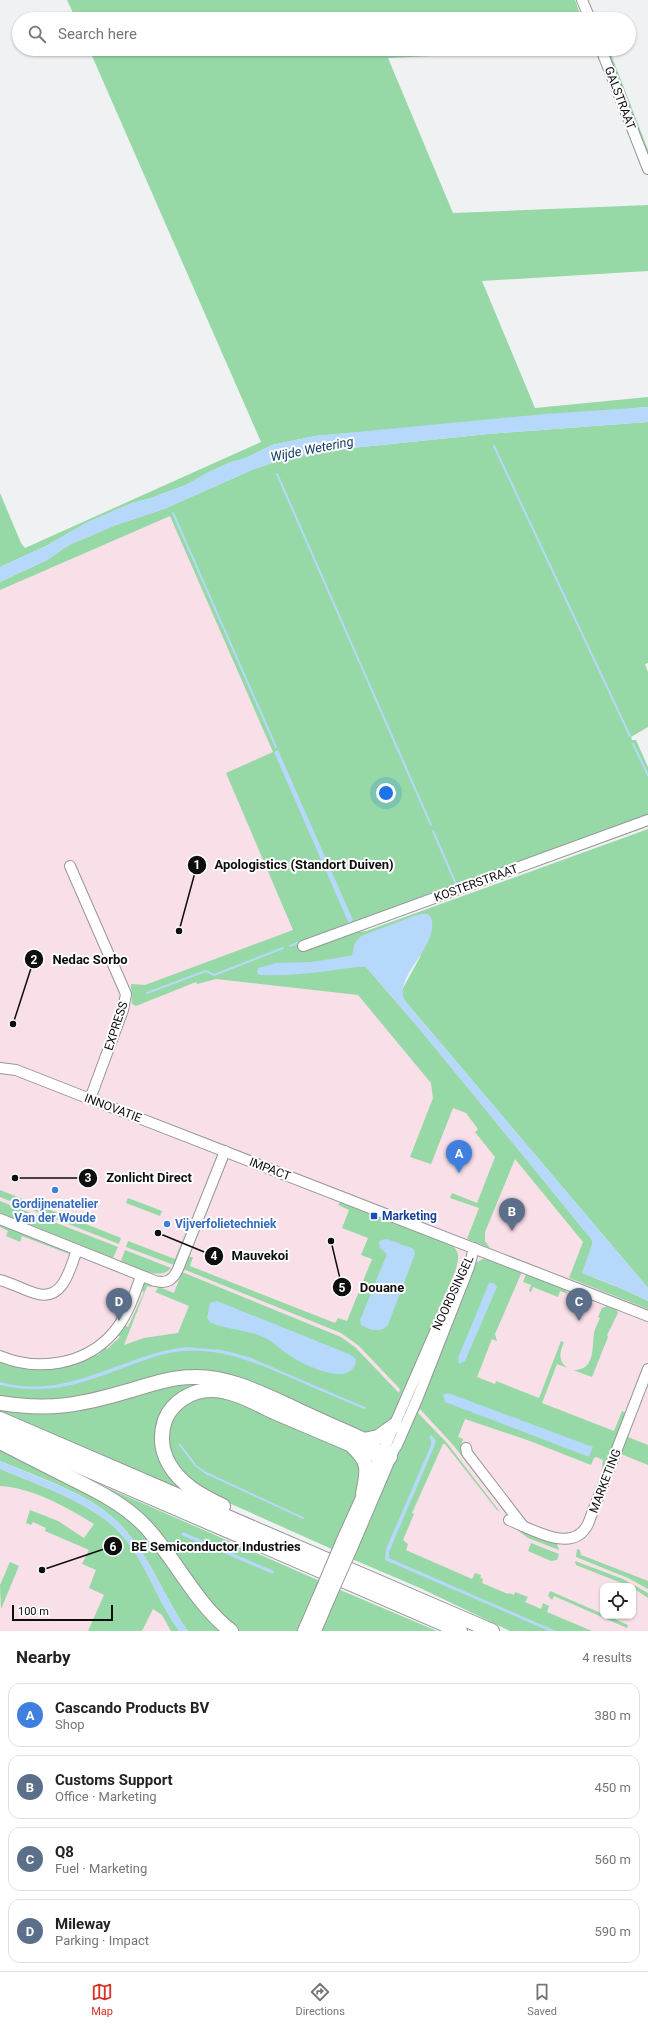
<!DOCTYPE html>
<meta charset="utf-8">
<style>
:root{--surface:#fff;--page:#f2f2f2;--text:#222;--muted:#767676;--line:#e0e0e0;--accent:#d93025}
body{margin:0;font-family:Roboto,sans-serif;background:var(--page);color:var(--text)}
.controls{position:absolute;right:12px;bottom:12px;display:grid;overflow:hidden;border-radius:8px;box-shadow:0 1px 3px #0004}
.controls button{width:36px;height:36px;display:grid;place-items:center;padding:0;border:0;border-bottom:1px solid var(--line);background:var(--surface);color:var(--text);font:20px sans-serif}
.scale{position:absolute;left:12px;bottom:10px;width:101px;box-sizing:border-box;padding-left:4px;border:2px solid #0e0e0f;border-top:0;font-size:11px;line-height:14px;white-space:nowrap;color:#0e0e0f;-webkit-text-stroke:3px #fefeff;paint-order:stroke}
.you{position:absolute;left:386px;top:793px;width:14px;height:14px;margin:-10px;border:3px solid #fff;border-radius:50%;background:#1a73e8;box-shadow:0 0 0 6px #1a73e833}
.badge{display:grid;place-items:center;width:26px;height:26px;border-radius:50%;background:var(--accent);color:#fff;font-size:13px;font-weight:700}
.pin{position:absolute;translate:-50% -33px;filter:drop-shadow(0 1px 2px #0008)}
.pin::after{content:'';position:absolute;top:21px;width:14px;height:12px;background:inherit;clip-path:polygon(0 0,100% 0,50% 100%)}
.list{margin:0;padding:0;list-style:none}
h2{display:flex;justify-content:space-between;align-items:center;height:52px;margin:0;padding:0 16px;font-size:17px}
h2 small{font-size:13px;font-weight:400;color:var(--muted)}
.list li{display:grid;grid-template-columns:26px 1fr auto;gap:12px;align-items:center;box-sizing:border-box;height:64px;margin:0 8px 8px;padding:0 8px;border:1px solid var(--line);border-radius:12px}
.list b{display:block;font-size:15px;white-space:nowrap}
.list p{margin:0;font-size:13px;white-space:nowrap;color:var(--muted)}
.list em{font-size:13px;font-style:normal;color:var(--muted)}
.icon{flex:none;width:22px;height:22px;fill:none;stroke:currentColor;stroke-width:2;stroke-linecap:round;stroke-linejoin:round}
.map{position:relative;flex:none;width:648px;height:1631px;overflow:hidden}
.search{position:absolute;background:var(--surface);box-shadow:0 1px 3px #0004;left:12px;right:12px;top:12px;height:44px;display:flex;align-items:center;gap:10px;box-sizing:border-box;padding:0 14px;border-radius:22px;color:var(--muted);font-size:15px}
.sheet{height:340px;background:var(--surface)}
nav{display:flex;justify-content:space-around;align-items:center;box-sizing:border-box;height:56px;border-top:1px solid var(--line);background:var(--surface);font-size:11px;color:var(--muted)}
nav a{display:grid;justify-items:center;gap:2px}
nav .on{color:var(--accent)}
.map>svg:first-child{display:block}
</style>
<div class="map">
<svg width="648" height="1631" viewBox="0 0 648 1631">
<rect width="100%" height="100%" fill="#f0f1f2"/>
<g fill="#f9dfe7" fill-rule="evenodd">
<path d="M167,500L353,919L372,970L648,1292V1631H543L389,1562L434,1443L366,1408L0,1383V575ZM603,1586H633V1616H603Z"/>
<polygon points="0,1465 73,1497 183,1631 0,1631"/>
</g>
<g fill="#96d8a6">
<polygon points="67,0 575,0 582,19 76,19"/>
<polygon points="89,49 590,49 388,58 453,213 648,205 648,271 482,281 535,408 648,397 648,407 315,436 272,445 246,458 231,462 207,473 186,485 148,499 132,503 86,523 46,546 0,567 0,493 21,543 25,548 261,442"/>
<polygon points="604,49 609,49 648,150 648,161"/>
<path d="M648,422V663L645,664L648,672V727L631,737L632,740H636L648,767V819L299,947L302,952L351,933L366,931L648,829V1288L405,1001L402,995V990L420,957L431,917L423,914L355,943L352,957L366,967L423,1033L592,1240L593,1244L582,1273C605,1282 626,1290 648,1301V1309L569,1278L583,1242L515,1159L485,1232V1241L490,1248L467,1239L479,1208L450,1198L452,1193L477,1203L495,1157L475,1132L478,1129L466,1113L453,1108L431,1164L410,1157L433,1098L431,1083L358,995L216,979L197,984L196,982L136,1006L132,1004L131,984L145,985L293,930L226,773L273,752L170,516L0,590V582L47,560L69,545L116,525L164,509L254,469L284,459L323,451L352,448L488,434Z"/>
<polygon points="0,1190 121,1238 119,1244 0,1197"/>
<polygon points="128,1198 162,1211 160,1216 126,1203"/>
<polygon points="0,1201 118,1247 113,1258 0,1213"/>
<path d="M340,1202L357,1207L356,1208L381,1218L382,1216L450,1244C462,1252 458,1261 455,1272L391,1420L370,1435L240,1379L111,1391L59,1402L0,1398V1359L20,1366L95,1352L97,1355L100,1354L98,1350L104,1345L107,1349L120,1337L116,1334L123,1324L128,1327L144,1292L139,1290L143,1282L152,1285L151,1287L147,1286L124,1345L144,1338L178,1333L189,1306L155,1292L159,1287L174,1293L182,1272L341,1337L355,1347L399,1393L400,1389L359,1346L341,1333L183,1269L188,1257H193L190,1266L335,1323L338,1318L347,1321L372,1259L361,1255L368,1238L342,1228L349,1210L338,1205Z"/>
<polygon points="0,1224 66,1250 69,1254 22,1236 20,1242 6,1236 8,1231 0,1227"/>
<polygon points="187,1227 174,1265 126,1247 128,1241 175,1259"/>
<path d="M125,1250L171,1268C159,1282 134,1266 121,1261Z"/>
<path d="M483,1259L493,1260L520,1271L521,1274L495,1334L497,1341L492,1339L477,1377L495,1384L496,1381L539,1398L561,1341L564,1342C560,1352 557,1361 568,1368L557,1364L542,1403L614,1431L622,1411L626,1413L607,1467L602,1469L603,1460L596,1457L594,1458L591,1465L530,1441L465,1419L458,1437L463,1439L460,1449L506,1509L517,1519L508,1516L454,1446L420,1409L418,1413L447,1443L500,1512L497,1510L445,1444H443L412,1513L414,1514L403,1540L408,1544L406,1550L472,1579L475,1573L481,1575L480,1578L483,1579L482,1583L508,1594L509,1593L514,1595L515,1592L528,1597L525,1602L541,1609L543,1603L549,1606L547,1612L592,1631H510L420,1588L352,1559L475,1263Z"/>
<polygon points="526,1274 564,1287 568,1294 560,1291 558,1297 533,1287 531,1292 529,1291 531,1285 523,1282"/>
<path d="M610,1305L615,1307L618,1313L607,1335L608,1337L592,1377L573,1370C595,1371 592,1348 594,1333C595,1328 598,1323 600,1318L598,1317L602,1308Z"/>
<polygon points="188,1381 233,1391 180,1397 159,1445 200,1498 0,1411 0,1405 18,1408"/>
<polygon points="212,1395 230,1399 349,1450 359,1458 362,1483 334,1550 229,1503 193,1483 173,1462 167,1437 174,1414 192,1400"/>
<polygon points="636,1414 628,1437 648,1445 648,1465 621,1454"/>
<path d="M0,1450L85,1490L142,1528L203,1613L219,1631H188C171,1608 160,1581 145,1557C137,1545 129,1533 119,1523C90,1494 38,1477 0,1461Z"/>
<path d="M0,1469C35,1484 96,1504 121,1534C146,1562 157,1600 179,1631H171L162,1615L153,1609L142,1631H88L104,1595L89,1588L96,1570L82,1564L89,1550L45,1531L46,1528L33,1522L31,1525L26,1523L30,1510L58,1521L84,1538L94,1524C66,1507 34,1488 0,1486Z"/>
<polygon points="85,1478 320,1581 297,1631 236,1631 220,1617 187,1573"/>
<polygon points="523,1531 557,1544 559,1550 528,1538 520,1532"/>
<polygon points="531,1543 559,1554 557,1560 551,1561 528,1551"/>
<polygon points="577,1549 580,1550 581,1555 589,1558 648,1581 648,1589 628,1578 576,1557"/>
<polygon points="575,1561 623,1579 648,1593 648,1598 633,1588 633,1586 629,1586 576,1565"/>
<polygon points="10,1562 19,1566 1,1609 0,1585"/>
<polygon points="338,1589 437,1631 320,1631"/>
<polygon points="550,1591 603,1614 603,1616 608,1616 628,1625 627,1628 554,1596 552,1600 548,1596"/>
</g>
<g fill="#b5d8fb">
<polygon points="648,407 648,422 488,434 352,448 323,451 284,459 254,469 164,509 116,525 69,545 47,560 0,582 0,567 46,546 86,523 132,503 148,499 186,485 207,473 231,462 246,458 272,445 315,436 544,414"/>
<polygon points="278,750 353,920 349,924 274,752"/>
<path d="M428,914L431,917C441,946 392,976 405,1001L648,1288V1301C626,1290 605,1281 582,1273L592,1244V1240L423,1033L366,967C353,967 341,969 328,971C305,974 282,976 259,975L257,973L258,968L276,963L311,962L349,956L352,955L355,943L361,936L416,915Z"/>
<path d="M387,1239L414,1249L415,1254L388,1325C380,1334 370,1330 361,1325L360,1320L387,1254L380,1248L379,1242L381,1240Z"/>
<polygon points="489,1283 494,1283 497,1287 465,1361 459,1364 458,1358"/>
<path d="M217,1301L349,1354L356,1359C355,1389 305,1366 292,1357C283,1352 276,1344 267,1339C250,1330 229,1330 211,1323L207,1318L210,1303Z"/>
<path d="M186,1347L222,1350L249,1357L367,1408L364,1409C341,1399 318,1390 294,1379C258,1364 225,1348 184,1351C164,1352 145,1360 126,1367C80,1384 50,1396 0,1385V1382C69,1401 120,1355 186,1347Z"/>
<polygon points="448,1393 593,1447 589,1457 445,1402 443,1395"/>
<polygon points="431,1435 436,1440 434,1447 389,1552 389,1558 556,1631 549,1631 385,1560 386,1549 431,1445 431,1439 429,1438"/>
<path d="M0,1461C38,1478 90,1494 119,1523C129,1533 137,1545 145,1557C160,1581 171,1608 188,1631H179C157,1600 146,1562 121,1534C96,1504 35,1484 0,1469Z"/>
<polygon points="183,1532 274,1571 273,1574 181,1535"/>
</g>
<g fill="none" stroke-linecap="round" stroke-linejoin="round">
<g stroke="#b5d8fb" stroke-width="2">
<polyline points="494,446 630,736"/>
<polyline points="277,474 431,825"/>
<polyline points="173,513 276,747"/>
<polyline points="633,744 648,775"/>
<polyline points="433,831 456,884"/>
<polyline points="448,888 471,880"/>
<polyline points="420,898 441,890"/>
<polyline points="335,929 344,926"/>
<polyline points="290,946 300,942"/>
<polyline points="147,993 206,971 214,975 283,948"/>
<polyline points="180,1445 196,1466 206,1473 303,1518"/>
</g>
<defs>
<g id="minor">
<polyline points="582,0 590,19"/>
<polyline points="601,49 648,169"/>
<polyline points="70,866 126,994 123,1010 90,1099"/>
<polyline points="303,946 648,820"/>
<polyline points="0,1068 16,1070 90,1099 648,1316"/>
<path d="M0,1219L155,1281C167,1284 173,1280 178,1269L225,1151"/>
<path d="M0,1280C13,1283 25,1291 38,1294C64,1300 70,1268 77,1250"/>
<path d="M0,1356C38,1372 85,1365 113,1333C127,1317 134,1296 141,1276"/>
<polyline points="466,1448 467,1453 523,1526"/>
<polyline points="384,1449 441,1318"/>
<polyline points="390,1457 397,1445 418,1397 469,1267 474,1248"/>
<path d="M509,1520C532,1529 573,1555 588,1524L648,1369"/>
</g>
<g id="major">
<polyline points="342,1542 384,1449"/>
<polyline points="352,1546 390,1457"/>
<polyline points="304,1631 320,1594"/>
<polyline points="315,1631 329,1598"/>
</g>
<g id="highway">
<path d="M0,1403C49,1411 81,1405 128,1391C149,1385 171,1377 193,1377C229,1376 263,1394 296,1409C321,1421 347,1432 373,1444"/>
<polyline points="0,1419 492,1631"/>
<polyline points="0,1432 460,1631"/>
<polyline points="364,1440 378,1437 395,1425"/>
<path d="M0,1442C24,1454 47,1466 71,1478C97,1491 124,1504 145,1526C176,1559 195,1603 231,1631"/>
<path d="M353,1447C371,1464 367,1471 363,1494"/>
<path d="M223,1506C202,1496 181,1485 169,1464C161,1450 160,1435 165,1420C172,1402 192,1390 211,1390C233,1390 255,1403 274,1412C298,1422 323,1433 347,1443C361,1449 375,1456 390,1457"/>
</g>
</defs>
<use href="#minor" stroke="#979798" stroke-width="12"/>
<use href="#major" stroke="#979798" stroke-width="14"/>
<use href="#highway" stroke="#979798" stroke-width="16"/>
<use href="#minor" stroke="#fff" stroke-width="10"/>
<use href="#major" stroke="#fff" stroke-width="12"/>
<use href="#highway" stroke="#fff" stroke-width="14"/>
<defs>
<g id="major-bridge">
<polyline points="320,1594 342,1542"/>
<polyline points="329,1598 352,1546"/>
</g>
</defs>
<use href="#major-bridge" stroke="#979798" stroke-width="14" stroke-linecap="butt"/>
<use href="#major-bridge" stroke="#fff" stroke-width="12"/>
</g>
<g fill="#3f7fe0" stroke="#fefeff" stroke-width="1.5">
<circle cx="55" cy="1190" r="4"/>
<circle cx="167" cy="1224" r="4"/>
</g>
<rect fill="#1a4fb4" stroke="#fefeff" stroke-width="1.5" x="370" y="1212" width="8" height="8" rx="2"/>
<g text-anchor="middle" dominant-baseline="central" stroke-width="4" stroke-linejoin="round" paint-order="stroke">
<g font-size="12" fill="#0e0e0f" stroke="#fefeff">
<text transform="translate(620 98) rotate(69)">GALSTRAAT</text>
<text transform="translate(476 883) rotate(-20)">KOSTERSTRAAT</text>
<text transform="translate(116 1026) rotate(-72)">EXPRESS</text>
<text transform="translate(113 1108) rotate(21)">INNOVATIE</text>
<text transform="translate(270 1169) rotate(21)">IMPACT</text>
<text transform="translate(453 1293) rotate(-65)">NOORDSINGEL</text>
<text transform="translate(605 1481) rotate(-69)">MARKETING</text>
</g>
<g font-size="12" font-weight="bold" fill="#366cbe" stroke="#fefeff">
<text x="55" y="1204">Gordijnenatelier<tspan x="55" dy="14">Van der Woude</tspan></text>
<text x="175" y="1224" text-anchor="start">Vijverfolietechniek</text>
</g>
<g font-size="12" font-weight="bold" fill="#164399" stroke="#fefeff" text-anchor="start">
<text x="382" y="1216">Marketing</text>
</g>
<g font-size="13" font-style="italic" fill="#133e63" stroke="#fefeff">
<text transform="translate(312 449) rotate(-11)">Wijde Wetering</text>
</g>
</g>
<path fill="none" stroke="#0e0e0f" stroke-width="1.5" d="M179 931L197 865M13 1024L34 959M15 1178L88 1178M158 1233L214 1256M331 1241L342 1287M42 1570L113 1546"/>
<g fill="#0e0e0f" stroke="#fefeff" stroke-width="1.5">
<circle cx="179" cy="931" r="4"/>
<circle cx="13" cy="1024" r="4"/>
<circle cx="15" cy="1178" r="4"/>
<circle cx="158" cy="1233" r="4"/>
<circle cx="331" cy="1241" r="4"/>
<circle cx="42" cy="1570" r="4"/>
<circle cx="197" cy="865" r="10"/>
<circle cx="34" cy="959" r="10"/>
<circle cx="88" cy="1178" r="10"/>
<circle cx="214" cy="1256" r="10"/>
<circle cx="342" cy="1287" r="10"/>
<circle cx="113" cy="1546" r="10"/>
</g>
<g font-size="12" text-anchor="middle" font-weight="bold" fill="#fff">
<text x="197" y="869">1</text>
<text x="34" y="964">2</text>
<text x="88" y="1182">3</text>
<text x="214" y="1260">4</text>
<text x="342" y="1292">5</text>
<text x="113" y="1551">6</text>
</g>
<g font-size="13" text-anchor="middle" font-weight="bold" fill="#0e0e0f" stroke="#fefeff" stroke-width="4" stroke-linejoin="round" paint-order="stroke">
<text x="304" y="869">Apologistics (Standort Duiven)</text>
<text x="90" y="964">Nedac Sorbo</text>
<text x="149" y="1182">Zonlicht Direct</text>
<text x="260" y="1260">Mauvekoi</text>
<text x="382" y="1292">Douane</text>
<text x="216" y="1551">BE Semiconductor Industries</text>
</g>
</svg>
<div class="controls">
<button><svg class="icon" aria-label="locate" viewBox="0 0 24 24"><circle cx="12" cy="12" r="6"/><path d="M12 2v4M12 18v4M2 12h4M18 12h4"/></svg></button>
</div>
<div class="scale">100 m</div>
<div class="you"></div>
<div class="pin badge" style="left:459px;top:1173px;background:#3f7fe0">A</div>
<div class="pin badge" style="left:512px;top:1231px;background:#5c6f8a">B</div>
<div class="pin badge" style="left:579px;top:1321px;background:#5c6f8a">C</div>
<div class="pin badge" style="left:119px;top:1321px;background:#5c6f8a">D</div>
<div class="search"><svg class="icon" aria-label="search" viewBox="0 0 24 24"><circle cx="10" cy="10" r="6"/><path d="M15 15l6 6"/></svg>Search here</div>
</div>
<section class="sheet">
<h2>Nearby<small>4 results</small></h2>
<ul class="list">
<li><span class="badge" style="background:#3f7fe0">A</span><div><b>Cascando Products BV</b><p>Shop</p></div><em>380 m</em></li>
<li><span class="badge" style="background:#5c6f8a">B</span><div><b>Customs Support</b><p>Office · Marketing</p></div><em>450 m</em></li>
<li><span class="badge" style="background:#5c6f8a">C</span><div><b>Q8</b><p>Fuel · Marketing</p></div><em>560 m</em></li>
<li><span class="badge" style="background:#5c6f8a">D</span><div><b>Mileway</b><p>Parking · Impact</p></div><em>590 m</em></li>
</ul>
</section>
<nav>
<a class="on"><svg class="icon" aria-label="map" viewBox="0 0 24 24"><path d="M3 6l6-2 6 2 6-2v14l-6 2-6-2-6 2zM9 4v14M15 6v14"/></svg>Map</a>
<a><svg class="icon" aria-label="directions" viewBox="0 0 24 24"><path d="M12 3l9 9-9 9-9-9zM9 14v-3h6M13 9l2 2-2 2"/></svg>Directions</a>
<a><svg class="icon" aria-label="saved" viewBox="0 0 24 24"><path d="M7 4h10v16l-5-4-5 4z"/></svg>Saved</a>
</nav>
